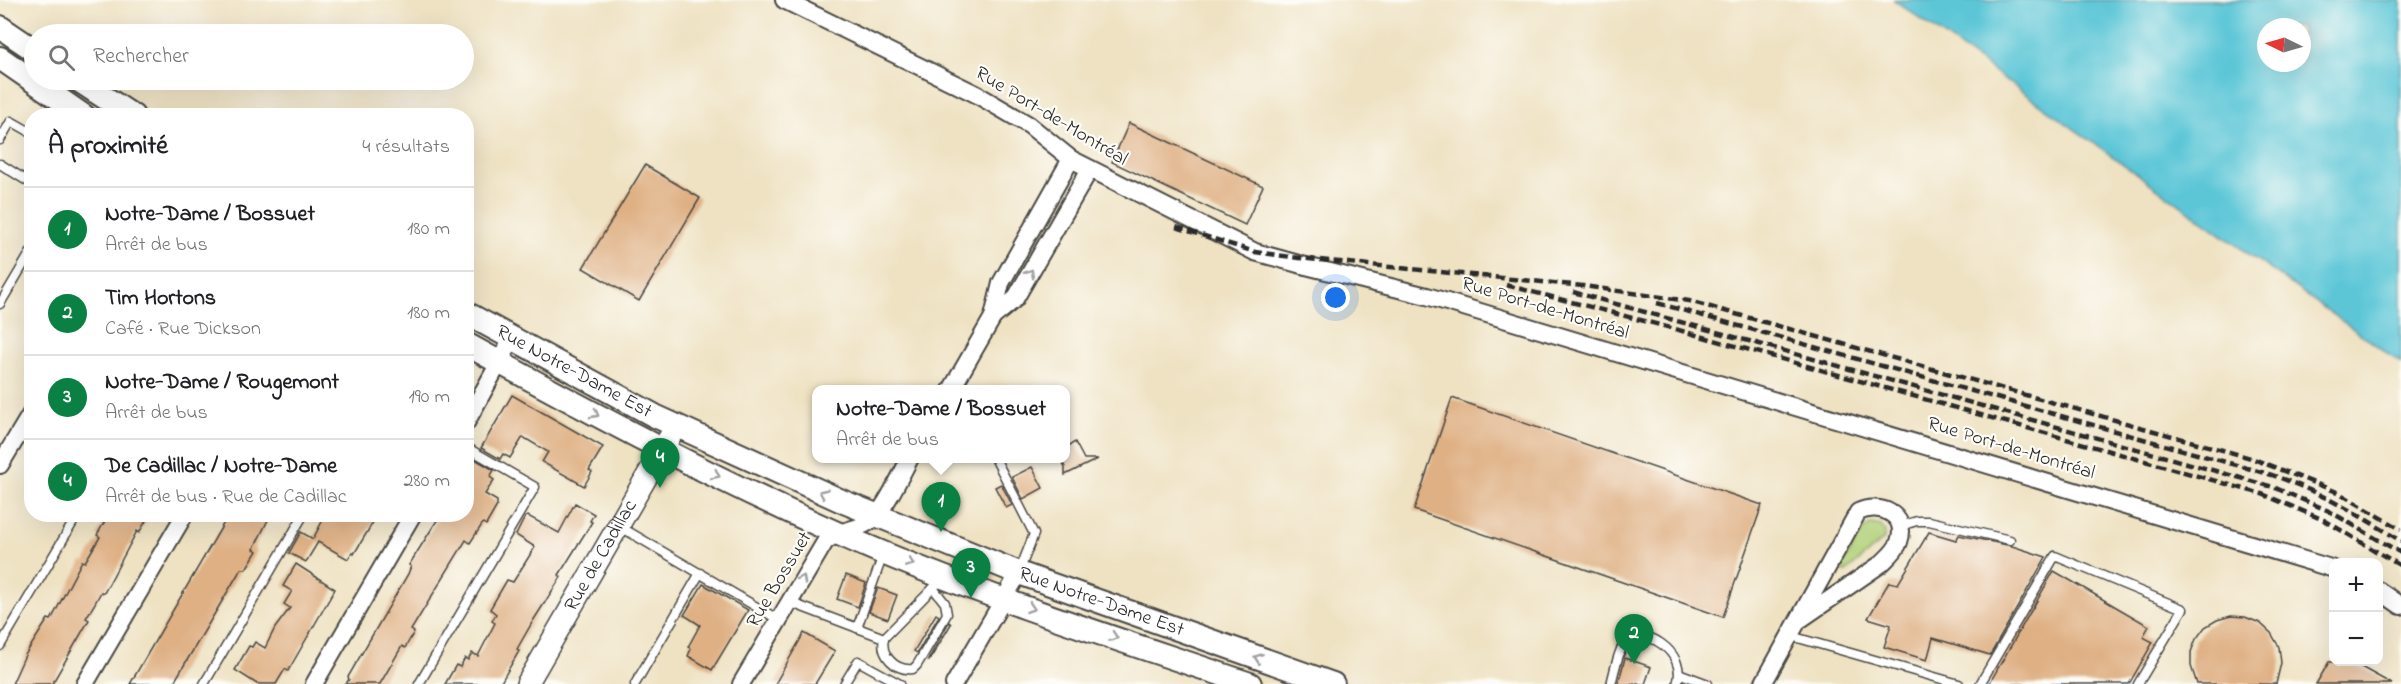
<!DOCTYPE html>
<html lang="fr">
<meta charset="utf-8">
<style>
:root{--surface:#fff;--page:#f6f6f6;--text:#202124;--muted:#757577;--line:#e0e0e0;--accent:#0b8043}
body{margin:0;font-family:"Indie Flower",sans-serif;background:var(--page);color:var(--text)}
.controls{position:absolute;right:18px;bottom:18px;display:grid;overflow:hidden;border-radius:12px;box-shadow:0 6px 24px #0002}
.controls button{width:54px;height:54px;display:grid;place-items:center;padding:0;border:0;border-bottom:2px solid var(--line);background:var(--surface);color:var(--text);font:30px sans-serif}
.compass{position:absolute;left:2257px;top:18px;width:54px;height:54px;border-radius:50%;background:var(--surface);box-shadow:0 6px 24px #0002;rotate:275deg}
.you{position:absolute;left:1336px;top:298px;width:21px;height:21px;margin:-15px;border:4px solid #fff;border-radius:50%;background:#1a73e8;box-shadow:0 0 0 9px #1a73e833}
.badge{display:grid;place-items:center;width:39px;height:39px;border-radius:50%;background:var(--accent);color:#fff;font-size:20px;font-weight:700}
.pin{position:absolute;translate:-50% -50px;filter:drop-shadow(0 2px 3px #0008)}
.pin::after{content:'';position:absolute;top:32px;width:21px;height:18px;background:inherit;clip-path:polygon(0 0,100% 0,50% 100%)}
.popup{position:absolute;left:812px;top:385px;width:258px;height:78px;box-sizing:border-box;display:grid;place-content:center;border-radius:12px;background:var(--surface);filter:drop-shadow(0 2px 4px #0005);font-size:20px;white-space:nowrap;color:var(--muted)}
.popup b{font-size:22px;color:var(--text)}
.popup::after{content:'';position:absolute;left:50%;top:100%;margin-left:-12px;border:12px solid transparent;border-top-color:var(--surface)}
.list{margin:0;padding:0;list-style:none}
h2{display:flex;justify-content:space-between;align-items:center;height:78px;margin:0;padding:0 24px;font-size:26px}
h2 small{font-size:20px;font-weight:400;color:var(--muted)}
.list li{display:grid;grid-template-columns:39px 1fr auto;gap:18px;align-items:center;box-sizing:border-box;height:84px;padding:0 24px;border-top:2px solid var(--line)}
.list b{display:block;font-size:22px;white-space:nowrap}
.list p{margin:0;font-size:20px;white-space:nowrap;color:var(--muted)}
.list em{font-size:20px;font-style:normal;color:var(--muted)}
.icon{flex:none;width:33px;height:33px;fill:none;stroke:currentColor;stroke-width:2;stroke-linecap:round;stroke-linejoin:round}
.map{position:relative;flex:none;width:2401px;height:684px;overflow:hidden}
.search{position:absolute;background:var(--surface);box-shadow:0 6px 24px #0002;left:24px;top:24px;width:450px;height:66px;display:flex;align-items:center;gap:15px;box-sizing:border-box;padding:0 21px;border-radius:33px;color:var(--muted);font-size:22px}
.panel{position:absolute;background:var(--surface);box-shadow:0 6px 24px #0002;left:24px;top:108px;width:450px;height:414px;border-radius:24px}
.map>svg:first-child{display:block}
</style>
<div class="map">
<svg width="2401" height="684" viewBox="0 0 2401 684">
<rect width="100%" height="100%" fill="#fdfcf7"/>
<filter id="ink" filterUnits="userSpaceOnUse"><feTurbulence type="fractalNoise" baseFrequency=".0167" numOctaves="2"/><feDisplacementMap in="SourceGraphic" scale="12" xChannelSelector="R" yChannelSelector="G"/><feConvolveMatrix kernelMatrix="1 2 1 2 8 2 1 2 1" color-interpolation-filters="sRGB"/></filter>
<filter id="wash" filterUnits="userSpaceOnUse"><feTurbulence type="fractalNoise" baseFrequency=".008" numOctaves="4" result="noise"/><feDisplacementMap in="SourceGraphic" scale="24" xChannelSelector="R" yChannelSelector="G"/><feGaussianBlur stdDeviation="1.35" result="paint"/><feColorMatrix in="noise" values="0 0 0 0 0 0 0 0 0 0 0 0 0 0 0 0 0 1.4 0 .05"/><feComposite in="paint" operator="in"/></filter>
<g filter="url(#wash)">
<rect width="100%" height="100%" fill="#efe2c3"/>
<polygon fill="#b1d077" stroke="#6e7e51" stroke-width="1.5" points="1871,524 1881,526 1885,532 1884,539 1846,572 1841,571 1841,568 1862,531"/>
<path fill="#5cc6d7" stroke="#447881" stroke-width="1.5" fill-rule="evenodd" d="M1894,0H2401V363ZM2266,27H2302V63H2266Z"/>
<g id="blocks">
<g fill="#dfb084">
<polygon points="1129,123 1263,186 1245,225 1112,162"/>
<polygon points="645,165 700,198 639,301 583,268"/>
<polygon points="512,395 603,447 589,470 592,472 584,486 542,462 548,452 523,437 510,458 503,454 500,459 481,448"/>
<polygon points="1452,398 1762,505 1723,617 1414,510"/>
<polygon points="1075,442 1084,459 1098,459 1065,475 1065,467 1061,459 1065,459 1065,448"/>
<polygon points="475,459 494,470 490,477 494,480 485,494 497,501 497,506 486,525 483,523 470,543 466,540 411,630 414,632 405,648 402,646 380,684 346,684 349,679 348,677 408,574 411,566 409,565 441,514 466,514 466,462 471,465"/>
<polygon points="1032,467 1043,488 1023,499 1012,477"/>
<polygon points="1001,484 1012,505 1006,508 995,487"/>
<polygon points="575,503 594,514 590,521 592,522 559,575 561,577 533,621 517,649 519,651 500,684 445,684 456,665 460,667 465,658 468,660 472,653 478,656 495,623 492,621 496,614 490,609 507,580 513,582 535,547 516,535 525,517 528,516 559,533"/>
<polygon points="109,514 139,514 147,519 139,533 137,531 104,593 101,592 94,605 86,618 89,620 52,684 12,684 25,655 48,619 51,620 82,561 85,562 100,537 97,535"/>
<polygon points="229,514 271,514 255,546 254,549 257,551 246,569 241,569 173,684 130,684"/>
<polygon points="326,514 378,514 354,554 352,552 348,559 318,542 306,562 289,553 301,532 313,539"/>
<polygon points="1929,532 1956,540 1959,535 2012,546 2046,557 1990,655 1933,638 1927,660 1884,647 1891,625 1868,618 1889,582 1898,584"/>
<polygon points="296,564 335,589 288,671 285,669 276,684 257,684 235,670 249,646 252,647 255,642 265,648 275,628 290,608 284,604 292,591 283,586"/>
<polygon points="2054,571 2149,626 2143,637 2153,642 2129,684 1989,684"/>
<polygon points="846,575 866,583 858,607 837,599"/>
<polygon points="703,584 748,610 712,670 688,656 691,649 688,647 700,625 684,615"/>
<polygon points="878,588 897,595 888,619 869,612"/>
<polygon points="936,614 939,616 917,653 914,651"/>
<polygon points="2231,616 2245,617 2260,623 2271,633 2279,647 2281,663 2276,684 2197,684 2191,666 2191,652 2196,639 2205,627 2217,620"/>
<polygon points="949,622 951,624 929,661 928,660"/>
<polygon points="804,633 835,651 815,684 775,684"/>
<polygon points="1625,658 1651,667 1645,684 1618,684"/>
<polygon points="2329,662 2352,662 2392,684 2316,684"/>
</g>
</g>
</g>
<g filter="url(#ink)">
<use href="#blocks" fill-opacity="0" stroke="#484642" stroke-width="1.5"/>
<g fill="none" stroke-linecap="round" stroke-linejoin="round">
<defs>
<g id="service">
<polyline points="0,140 11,121 32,133"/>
<polyline points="0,164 32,184"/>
<polyline points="0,304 32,250"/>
<polyline points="995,458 1034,534 1019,572"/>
<polyline points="619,526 779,620"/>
<polyline points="1900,526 1917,521 1929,521 2010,540"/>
<polyline points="789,602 884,638 943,578"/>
<polyline points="857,628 883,555"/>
<polyline points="1791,636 1959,684"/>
<path d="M884,638C880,655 895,671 913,669L917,665L947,614L945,603L933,588"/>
<polyline points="0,646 78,514"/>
<polyline points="1681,674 1708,684"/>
<polyline points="204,684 304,514"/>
<polyline points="419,684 535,487 466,447"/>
<polyline points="635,684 700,573"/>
<polyline points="844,684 858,661 900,684"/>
<path d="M1611,684C1614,673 1619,647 1627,639C1640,625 1689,651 1677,684"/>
<polyline points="1980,684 2055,556 2183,609 2138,684"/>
</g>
<g id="minor">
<polyline points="784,0 976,94 1029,125 1071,159 1255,252 1302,265 1427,296 2334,569"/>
<polyline points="993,317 1015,299 1090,169"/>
<polyline points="951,390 993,317 1001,283 1071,159"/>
<polyline points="466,423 512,339"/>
<polyline points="0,465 32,412"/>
<polyline points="2378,590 2401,606"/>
<polyline points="85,684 185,514"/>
<polyline points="314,684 413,514"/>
<path d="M741,684L825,542C839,529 858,531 872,520C884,511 902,473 910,458"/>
<polyline points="954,684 1019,573"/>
<path d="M1763,684L1858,512C1879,502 1909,514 1899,542C1896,551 1887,558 1881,564L1801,619"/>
</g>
<g id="tertiary">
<path id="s1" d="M527,684L676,426"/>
</g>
<g id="secondary">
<polyline points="0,27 34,50"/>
<polyline points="0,58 84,116"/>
<polyline points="78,80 133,116"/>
<path id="s2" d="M466,313L655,416L844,502L1019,573L1333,684"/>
<path d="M466,344C602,419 740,493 883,553C1003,603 1127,642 1250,684"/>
</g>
</defs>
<use href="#service" stroke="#484642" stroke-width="11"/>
<use href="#minor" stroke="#484642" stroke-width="20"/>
<use href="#tertiary" stroke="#484642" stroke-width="24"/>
<use href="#secondary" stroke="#484642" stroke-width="26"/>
<use href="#service" stroke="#fff" stroke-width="8"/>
<use href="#minor" stroke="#fff" stroke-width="16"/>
<use href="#tertiary" stroke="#fff" stroke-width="21"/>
<use href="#secondary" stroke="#fff" stroke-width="22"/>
<g stroke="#2b2b2b" stroke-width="4.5" stroke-dasharray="9 4.5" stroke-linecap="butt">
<polyline points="1176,227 1255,252 1299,258 1583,286 1689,301 2251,458 2337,492 2401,529"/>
<polyline points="1506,285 1675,329 2262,494 2324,520 2401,566"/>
<polyline points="1573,292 2273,487 2329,511 2401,553"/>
<path d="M1657,303L2272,475C2320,492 2358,514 2401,541"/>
</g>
</g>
<defs><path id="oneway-chevron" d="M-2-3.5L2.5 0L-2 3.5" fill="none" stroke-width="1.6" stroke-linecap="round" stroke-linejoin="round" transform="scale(1.5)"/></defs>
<g stroke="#a0a0a0">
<use href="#oneway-chevron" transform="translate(1030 273) rotate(-60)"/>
<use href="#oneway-chevron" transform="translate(595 414) rotate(28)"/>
<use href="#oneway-chevron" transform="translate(716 475) rotate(26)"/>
<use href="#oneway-chevron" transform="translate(823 493) rotate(-156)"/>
<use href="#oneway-chevron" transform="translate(910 563) rotate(22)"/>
<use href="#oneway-chevron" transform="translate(802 579) rotate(-61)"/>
<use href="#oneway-chevron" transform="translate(1031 608) rotate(19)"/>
<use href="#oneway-chevron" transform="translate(1114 637) rotate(19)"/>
<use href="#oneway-chevron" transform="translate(1258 658) rotate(-160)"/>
</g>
</g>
<g text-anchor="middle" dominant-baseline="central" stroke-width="4.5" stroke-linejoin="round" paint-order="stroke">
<g font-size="20" fill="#2b2b2b" stroke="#fdfcf7">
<text transform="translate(1051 117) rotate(31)">Rue Port-de-Montréal</text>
<text transform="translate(1545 309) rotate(17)">Rue Port-de-Montréal</text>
<text stroke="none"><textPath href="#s2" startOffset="123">Rue Notre-Dame Est</textPath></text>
<text transform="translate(2011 449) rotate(17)">Rue Port-de-Montréal</text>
<text stroke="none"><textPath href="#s1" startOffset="148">Rue de Cadillac</textPath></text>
<text transform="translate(780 580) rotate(-59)">Rue Bossuet</text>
<text stroke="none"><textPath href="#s2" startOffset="699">Rue Notre-Dame Est</textPath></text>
</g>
</g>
</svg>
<div class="controls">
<button>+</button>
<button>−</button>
</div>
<svg class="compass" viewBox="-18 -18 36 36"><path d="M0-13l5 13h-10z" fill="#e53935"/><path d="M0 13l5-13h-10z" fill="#757577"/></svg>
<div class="you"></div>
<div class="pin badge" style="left:941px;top:532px">1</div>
<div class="popup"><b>Notre-Dame / Bossuet</b>Arrêt de bus</div>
<div class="pin badge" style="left:1634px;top:664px">2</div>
<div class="pin badge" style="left:971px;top:598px">3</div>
<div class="pin badge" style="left:660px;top:488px">4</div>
<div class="search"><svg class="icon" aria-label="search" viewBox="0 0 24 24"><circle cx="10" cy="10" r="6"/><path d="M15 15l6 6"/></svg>Rechercher</div>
<section class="panel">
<h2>À proximité<small>4 résultats</small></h2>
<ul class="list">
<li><span class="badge">1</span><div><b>Notre-Dame / Bossuet</b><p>Arrêt de bus</p></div><em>180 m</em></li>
<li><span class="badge">2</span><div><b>Tim Hortons</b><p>Café · Rue Dickson</p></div><em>180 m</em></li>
<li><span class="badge">3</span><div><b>Notre-Dame / Rougemont</b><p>Arrêt de bus</p></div><em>190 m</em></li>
<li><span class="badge">4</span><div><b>De Cadillac / Notre-Dame</b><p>Arrêt de bus · Rue de Cadillac</p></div><em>280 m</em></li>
</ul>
</section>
</div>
